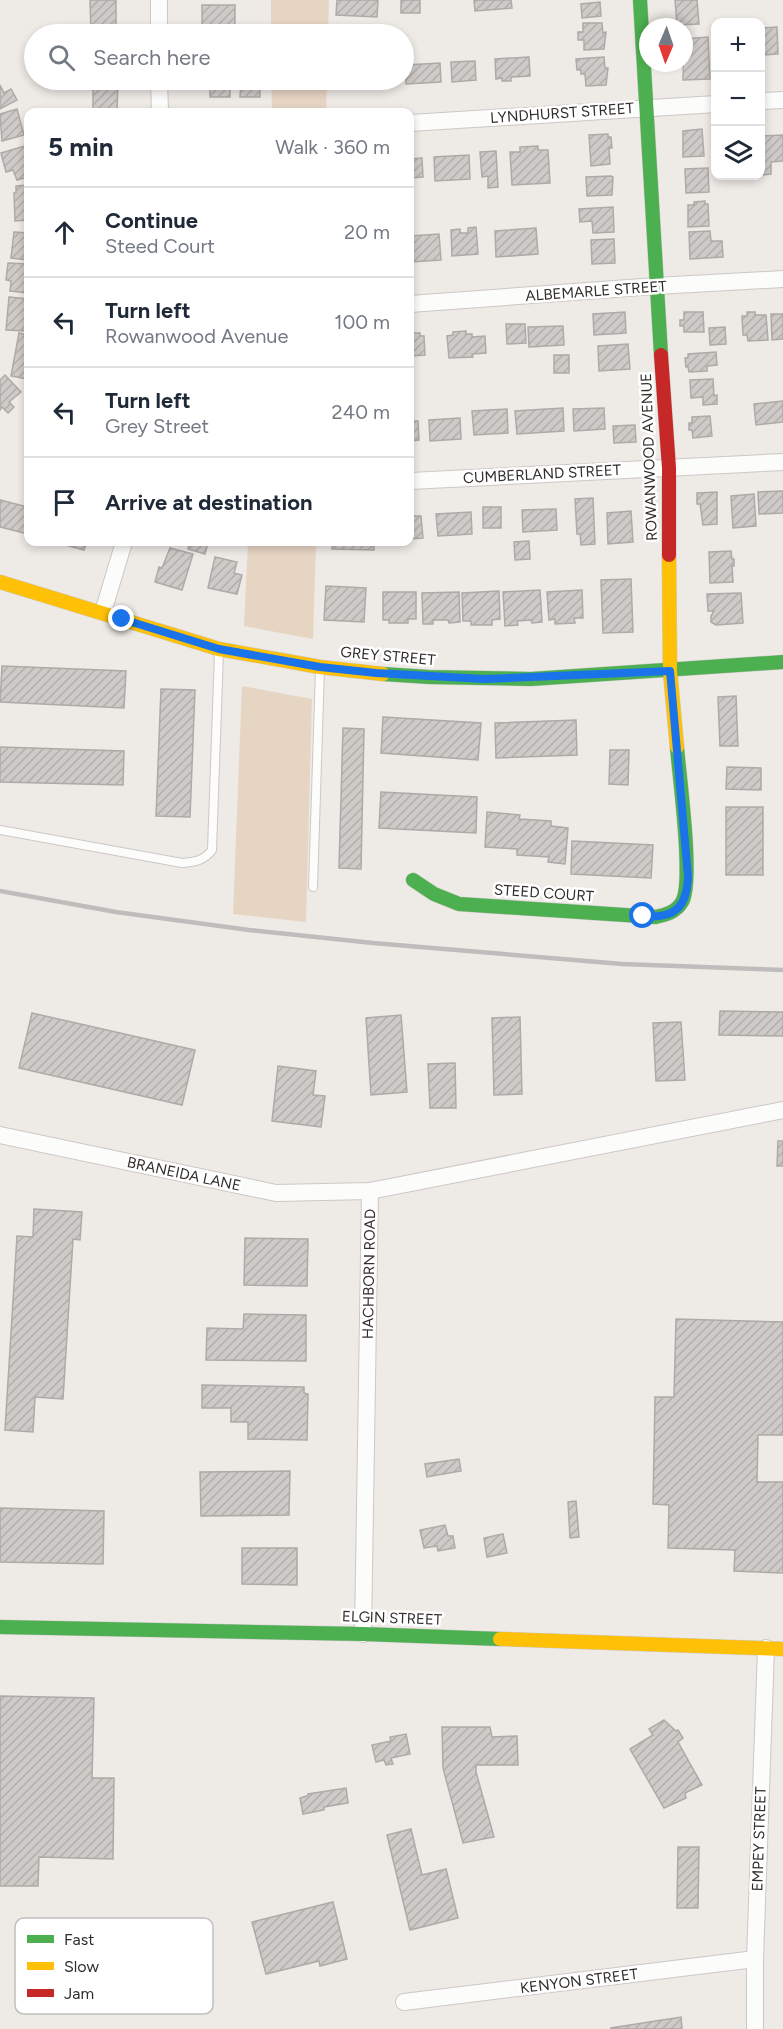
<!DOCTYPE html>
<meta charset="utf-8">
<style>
:root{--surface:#fff;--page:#f2f2f3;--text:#1f2937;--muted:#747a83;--line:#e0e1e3}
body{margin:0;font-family:Figtree,sans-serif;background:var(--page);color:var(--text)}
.controls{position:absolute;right:18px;top:18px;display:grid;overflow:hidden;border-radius:12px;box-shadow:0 3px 9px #0003}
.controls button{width:54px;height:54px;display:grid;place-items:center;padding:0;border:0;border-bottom:2px solid var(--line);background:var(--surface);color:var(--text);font:30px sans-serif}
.compass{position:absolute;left:639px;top:18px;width:54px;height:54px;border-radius:50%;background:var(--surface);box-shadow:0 3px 9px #0003;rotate:182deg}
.stop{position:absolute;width:18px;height:18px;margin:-14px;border:4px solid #1a73e8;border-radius:50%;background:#fff}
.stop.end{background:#1a73e8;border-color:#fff;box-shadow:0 2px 6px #0008}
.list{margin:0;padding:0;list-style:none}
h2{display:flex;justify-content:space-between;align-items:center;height:78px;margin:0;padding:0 24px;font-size:26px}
h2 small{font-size:20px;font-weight:400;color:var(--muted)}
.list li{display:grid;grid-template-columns:39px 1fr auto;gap:18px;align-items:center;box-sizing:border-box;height:90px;padding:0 24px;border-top:2px solid var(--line)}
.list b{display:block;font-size:22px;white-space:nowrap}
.list p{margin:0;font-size:20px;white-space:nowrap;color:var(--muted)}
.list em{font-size:20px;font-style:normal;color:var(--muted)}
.icon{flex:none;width:33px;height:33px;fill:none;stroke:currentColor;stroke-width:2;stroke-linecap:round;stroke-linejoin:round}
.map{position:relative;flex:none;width:783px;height:2029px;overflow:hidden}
.search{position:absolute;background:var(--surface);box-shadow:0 3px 9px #0003;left:24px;top:24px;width:390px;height:66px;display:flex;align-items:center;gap:15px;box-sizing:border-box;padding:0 21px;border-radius:33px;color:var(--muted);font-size:22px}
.panel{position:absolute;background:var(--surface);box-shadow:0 3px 9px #0003;left:24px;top:108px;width:390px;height:438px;border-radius:12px}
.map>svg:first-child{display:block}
</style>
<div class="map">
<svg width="783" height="2029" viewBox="0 0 783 2029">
<defs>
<pattern id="building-hatch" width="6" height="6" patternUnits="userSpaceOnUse" patternTransform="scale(1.5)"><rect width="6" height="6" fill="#cecac7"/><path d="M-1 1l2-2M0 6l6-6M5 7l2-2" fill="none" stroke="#b1aeab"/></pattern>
</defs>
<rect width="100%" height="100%" fill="#eeeae6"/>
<g fill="#e7d5c4">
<polygon points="271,0 329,0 328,34 271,34"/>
<polygon points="271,80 327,80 326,112 272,112"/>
<polygon points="248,542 316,542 313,639 244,626"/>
<polygon points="242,686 312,699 306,922 233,914"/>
</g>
<g fill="url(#building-hatch)" stroke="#adaaa7" stroke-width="1.5">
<polygon points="90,0 116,0 116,34 91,34"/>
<polygon points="337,0 378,0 377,17 336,15"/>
<rect x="401" y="0" width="19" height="13"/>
<polygon points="474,0 511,0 512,8 475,11"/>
<polygon points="675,0 697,0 699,24 677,25"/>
<polygon points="600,2 601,16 582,18 581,4"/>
<rect x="202" y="5" width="33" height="20"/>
<polygon points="583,23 602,23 603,33 606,32 604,49 584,50 584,40 578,40 578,32 583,32"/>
<polygon points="777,27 778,54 760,55 760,28"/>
<rect x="216" y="28" width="20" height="6"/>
<polygon points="708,37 710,79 683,80 684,39"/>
<polygon points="529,57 530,76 511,77 511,81 502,81 502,78 496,79 495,59"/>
<polygon points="604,57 605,68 608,68 606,85 586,86 585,74 581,74 581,70 577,70 576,59"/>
<polygon points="475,61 476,80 452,82 451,62"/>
<polygon points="440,63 441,82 406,84 405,65"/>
<polygon points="93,80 118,80 117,112 93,112"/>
<polygon points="202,80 238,80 238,87 230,87 230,97 210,97 210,86 202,86"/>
<polygon points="241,80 260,80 260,97 240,97"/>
<polygon points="345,80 388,80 389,87 346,89"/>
<polygon points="0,85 4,93 11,89 17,100 0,109"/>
<polygon points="17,109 24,135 2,141 0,114"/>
<polygon points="702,129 704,156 683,157 683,131"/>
<polygon points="608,134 608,137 611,137 612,148 609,148 610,164 591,166 589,135"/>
<polygon points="783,135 783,161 771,162 771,174 761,175 760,136"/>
<polygon points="28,145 28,177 17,180 13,170 6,172 1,153"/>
<polygon points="538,146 538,150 548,150 550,183 512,185 510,152 520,152 520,147"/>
<polygon points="496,151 498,187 488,188 488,176 482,177 480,152"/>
<polygon points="469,155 470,179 435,181 434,157"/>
<polygon points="422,158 423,177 410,178 410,159"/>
<polygon points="708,168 709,192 686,193 685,169"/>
<polygon points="611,176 613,177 612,195 587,196 586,177"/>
<polygon points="28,185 28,220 15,221 14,193 16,193 16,186"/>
<polygon points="705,201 705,204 708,204 709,226 688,227 688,205 694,205 694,202"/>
<polygon points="613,207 614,232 593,233 592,221 580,222 579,209"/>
<polygon points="476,227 478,254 452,256 451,230 460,229 460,233 468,233 468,228"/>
<polygon points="536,228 538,254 496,257 495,231"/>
<polygon points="710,231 711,241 722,241 723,257 690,259 689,232"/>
<polygon points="14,232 28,233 28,260 11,258"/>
<polygon points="439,234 441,260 410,262 410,236"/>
<polygon points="614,239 615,263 592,264 591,240"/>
<polygon points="8,263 28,264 28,293 10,291 11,281 6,280"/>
<polygon points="9,297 28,299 28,324 26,324 26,331 6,330"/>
<polygon points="625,312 626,333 594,335 593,314"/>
<polygon points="684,312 703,312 704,332 684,332 684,326 680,326 680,320 684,320"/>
<polygon points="747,312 755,312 755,315 766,315 768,340 748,341 747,335 743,335 742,316 747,316"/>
<polygon points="771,314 783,314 783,339 772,340"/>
<polygon points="506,324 525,324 526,343 507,344"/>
<polygon points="563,326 564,345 529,347 528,327"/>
<polygon points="725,327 726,344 710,345 709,328"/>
<polygon points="466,331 466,334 472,334 472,337 485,336 486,353 472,354 473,357 449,358 447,336 453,335 453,332"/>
<polygon points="19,333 28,335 28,379 11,376"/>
<polygon points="410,333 420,333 420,336 424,336 425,355 410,356"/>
<polygon points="628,344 630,369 599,371 598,346"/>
<polygon points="716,352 717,365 707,366 707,371 689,372 688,367 686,367 685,358 688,358 688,354"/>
<rect x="554" y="355" width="15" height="18"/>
<polygon points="5,375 21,392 9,402 14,407 8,413 2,407 0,410 0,380"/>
<polygon points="713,379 714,396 717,395 717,404 703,405 703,397 691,398 690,380"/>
<polygon points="783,401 783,422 756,425 754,404"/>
<polygon points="563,408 564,431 517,434 515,411"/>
<polygon points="604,408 605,429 574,431 573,409"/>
<polygon points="507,409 508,433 474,435 472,411"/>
<polygon points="710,416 712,436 693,438 692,430 689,430 689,423 692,423 692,417"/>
<polygon points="460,418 461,439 430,441 429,420"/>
<polygon points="410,421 418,421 419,440 410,441"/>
<polygon points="635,425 636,442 614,443 613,426"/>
<polygon points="783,491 783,513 759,514 758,492"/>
<polygon points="717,492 717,524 703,525 700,504 697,504 697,493"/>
<polygon points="754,494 756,526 733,528 731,496"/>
<polygon points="593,498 595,544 581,545 580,534 577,534 575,499"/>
<polygon points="0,500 28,507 28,534 0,527"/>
<rect x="483" y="507" width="18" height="21"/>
<polygon points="556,509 557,530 523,532 522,510"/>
<polygon points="631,511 633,542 608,544 607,513"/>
<polygon points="471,512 472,534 438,536 436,514"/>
<polygon points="410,516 421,516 423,538 410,539"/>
<polygon points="529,541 530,559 515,560 514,542"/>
<polygon points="55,542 87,542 84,550"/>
<polygon points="190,542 206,542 208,543 205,554 188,549"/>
<polygon points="332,542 374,542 374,550 332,549"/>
<polygon points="170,548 193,554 182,590 155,582 159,567 162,568"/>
<polygon points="731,551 732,559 734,559 734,566 732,566 733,582 710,583 709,552"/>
<polygon points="215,557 237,562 234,573 242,575 237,594 208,588"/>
<polygon points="631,579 633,632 603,633 601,580"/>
<polygon points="326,586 366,588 364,622 324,620"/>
<polygon points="540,590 542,622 532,623 531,620 517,621 518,625 505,626 503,592"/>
<polygon points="582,590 583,618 574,618 575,623 555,624 555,619 549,620 547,592"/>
<polygon points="499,591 500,619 492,620 492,625 471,625 471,621 463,621 462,593"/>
<polygon points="383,592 416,592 416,619 408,619 408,623 389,623 389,620 383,620"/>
<polygon points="459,592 460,622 449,623 448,620 433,620 433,624 423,624 422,593"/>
<polygon points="741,593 743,623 716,625 711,622 711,616 714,611 708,611 707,594"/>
<polygon points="2,666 126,671 124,708 0,702"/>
<polygon points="161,689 195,690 190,817 156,816"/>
<polygon points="736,696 738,746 720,746 718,697"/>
<polygon points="383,717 481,723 478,760 381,753"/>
<polygon points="576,720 577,755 496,758 495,723"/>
<polygon points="343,728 364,729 361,869 339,868"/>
<polygon points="0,747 124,751 123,785 0,782"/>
<polygon points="610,750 629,750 628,785 609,784"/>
<polygon points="727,767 761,768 761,790 726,789"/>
<polygon points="381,792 477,797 476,833 379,828"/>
<rect x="726" y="807" width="37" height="68"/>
<polygon points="487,812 520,815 519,819 551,821 551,826 568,828 565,864 548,862 549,857 517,855 517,849 485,847"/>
<polygon points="572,841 653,845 651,878 571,874"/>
<polygon points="720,1011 783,1012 783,1036 719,1035"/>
<polygon points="32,1013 195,1050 182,1105 19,1068"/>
<polygon points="401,1015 407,1092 371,1095 366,1018"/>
<polygon points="520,1017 522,1094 494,1095 492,1018"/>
<polygon points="681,1022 685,1080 656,1081 653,1023"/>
<polygon points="455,1063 456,1108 430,1108 428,1064"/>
<polygon points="278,1066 316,1071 313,1095 325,1096 321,1127 272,1121"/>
<polygon points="778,1141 783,1141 783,1166 777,1166"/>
<polygon points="34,1209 82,1212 80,1240 73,1239 63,1399 35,1397 33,1432 5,1430 17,1236 33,1237"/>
<polygon points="245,1238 308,1239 307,1286 244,1285"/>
<polygon points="244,1314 306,1315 306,1361 206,1360 207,1328 243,1329"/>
<polygon points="676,1319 783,1322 783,1435 758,1435 757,1482 783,1482 783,1573 734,1571 735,1550 668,1548 669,1505 653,1504 655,1397 674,1397"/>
<polygon points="202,1385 304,1387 304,1393 308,1394 307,1440 248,1439 248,1422 231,1422 231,1408 202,1408"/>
<polygon points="459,1459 461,1471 427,1477 425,1464"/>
<polygon points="290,1471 289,1515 201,1516 200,1472"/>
<polygon points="576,1501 579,1537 570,1538 568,1502"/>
<polygon points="0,1508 104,1511 103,1564 0,1562"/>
<polygon points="445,1525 448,1536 453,1536 455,1548 438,1551 437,1546 424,1548 420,1530"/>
<polygon points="503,1534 507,1553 487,1557 484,1538"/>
<polygon points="242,1548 297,1548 297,1585 242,1584"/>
<polygon points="0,1696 94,1698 92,1778 114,1778 113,1859 39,1857 38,1886 0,1886"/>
<polygon points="664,1720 676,1731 678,1730 683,1738 678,1742 702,1785 685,1793 686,1798 664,1808 630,1749 653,1735 649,1729"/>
<polygon points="442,1727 490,1727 492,1737 517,1736 518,1765 476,1765 476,1772 494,1837 463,1843 443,1768"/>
<polygon points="406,1734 410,1754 391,1758 393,1764 386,1765 384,1760 376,1762 372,1745 391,1741 390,1737"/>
<polygon points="346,1788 348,1803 324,1807 324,1810 303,1814 300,1798 307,1796 308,1794"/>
<polygon points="411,1829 422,1875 446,1869 458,1918 410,1930 387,1835"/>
<polygon points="678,1847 699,1847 698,1908 677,1908"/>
<polygon points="333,1902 347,1959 320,1966 319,1961 266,1974 252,1922"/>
<polygon points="681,2017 682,2029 611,2029 611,2028"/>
</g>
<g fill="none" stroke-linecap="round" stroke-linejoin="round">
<defs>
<g id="lane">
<path d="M0,830L182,863C194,862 204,861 212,850L219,652"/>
<polyline points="313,887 320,669"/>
</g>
<g id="street">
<polyline points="159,0 159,34"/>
<polyline points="159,80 160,112"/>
<polyline points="760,101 783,100"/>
<polyline points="410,123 716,104"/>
<polyline points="410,304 656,286 783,279"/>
<polyline points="410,481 783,462"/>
<polyline points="103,612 124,542"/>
<polyline points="0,1135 276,1193 370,1191 783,1110"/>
<polyline points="363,1634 370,1191"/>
<polyline points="404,2002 755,1959"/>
<polyline points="755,2029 755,1959 766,1648"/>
</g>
<g id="fast">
<polyline points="640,0 661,355"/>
<polyline points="383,674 429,677 531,679 783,662"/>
<path d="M413,880L434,894L459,904L655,917C666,915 676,912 682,902C694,882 679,775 677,747"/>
<polyline points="0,1627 363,1634 500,1639"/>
</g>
<g id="slow">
<polyline points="669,555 670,671 677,747"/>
<polyline points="0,582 219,649 320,667 383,674"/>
<polyline points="500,1639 783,1649"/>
</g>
<polyline id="jam" points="661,355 669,468 669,555"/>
</defs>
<use href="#lane" stroke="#ccc8c6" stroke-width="10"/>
<use href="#street" stroke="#ccc8c6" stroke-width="18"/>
<use href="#fast" stroke="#ccc8c6" stroke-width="15"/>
<use href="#slow" stroke="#ccc8c6" stroke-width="15"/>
<use href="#jam" stroke="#ccc8c6" stroke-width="15"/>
<use href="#lane" stroke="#fcfcfb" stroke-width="8"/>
<use href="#street" stroke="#fcfcfb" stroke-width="16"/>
<use href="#fast" stroke="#4caf50" stroke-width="14"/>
<use href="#slow" stroke="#ffc107" stroke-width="14"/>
<use href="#jam" stroke="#c62828" stroke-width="14"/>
<polyline stroke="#bebdbc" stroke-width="4.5" points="0,891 116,912 249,930 373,943 622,964 783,970"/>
</g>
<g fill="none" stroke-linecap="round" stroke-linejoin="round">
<path stroke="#1a73e8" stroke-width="8" d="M122,619L219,649L320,667L376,673L484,679L670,671L688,876C687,907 675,919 643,916"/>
</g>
<g text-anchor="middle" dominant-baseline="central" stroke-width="5" stroke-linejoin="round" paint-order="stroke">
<g font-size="15" fill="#302d2a" stroke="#fff">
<text transform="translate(562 113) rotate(-4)">LYNDHURST STREET</text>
<text transform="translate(596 291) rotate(-4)">ALBEMARLE STREET</text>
<text transform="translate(649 457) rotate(-92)">ROWANWOOD AVENUE</text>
<text transform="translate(542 474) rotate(-3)">CUMBERLAND STREET</text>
<text transform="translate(388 656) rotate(5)">GREY STREET</text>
<text transform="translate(544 893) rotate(4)">STEED COURT</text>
<text transform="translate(184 1174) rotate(12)">BRANEIDA LANE</text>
<text transform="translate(369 1274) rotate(-89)">HACHBORN ROAD</text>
<text transform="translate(392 1618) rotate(2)">ELGIN STREET</text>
<text transform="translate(759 1839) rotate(-88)">EMPEY STREET</text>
<text transform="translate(579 1981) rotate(-7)">KENYON STREET</text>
</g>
</g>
<rect x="15" y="1918" width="198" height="96" rx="9" fill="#fff" stroke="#c1c0bf" stroke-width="1.5"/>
<rect x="27" y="1935" width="27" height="8" fill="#4caf50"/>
<rect x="27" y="1962" width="27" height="8" fill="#ffc107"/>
<rect x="27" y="1989" width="27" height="8" fill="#c62828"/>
<g font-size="16" fill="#302d2a">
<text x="64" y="1945">Fast</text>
<text x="64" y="1972">Slow</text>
<text x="64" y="1999">Jam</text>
</g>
</svg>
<div class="controls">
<button>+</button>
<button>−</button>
<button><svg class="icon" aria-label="layers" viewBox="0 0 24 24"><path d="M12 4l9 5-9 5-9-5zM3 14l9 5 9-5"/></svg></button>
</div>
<svg class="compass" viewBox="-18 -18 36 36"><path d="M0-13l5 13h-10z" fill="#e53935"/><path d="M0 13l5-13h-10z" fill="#747a83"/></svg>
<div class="stop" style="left:643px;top:916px"></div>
<div class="stop end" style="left:122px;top:619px"></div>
<div class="search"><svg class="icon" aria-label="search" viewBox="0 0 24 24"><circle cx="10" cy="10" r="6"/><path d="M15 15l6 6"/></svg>Search here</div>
<section class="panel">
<h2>5 min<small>Walk · 360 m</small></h2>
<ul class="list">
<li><svg class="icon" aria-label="ahead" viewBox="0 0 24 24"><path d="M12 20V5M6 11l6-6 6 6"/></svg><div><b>Continue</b><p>Steed Court</p></div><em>20 m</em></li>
<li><svg class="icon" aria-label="left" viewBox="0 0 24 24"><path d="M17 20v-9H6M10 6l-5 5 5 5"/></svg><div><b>Turn left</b><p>Rowanwood Avenue</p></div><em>100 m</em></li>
<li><svg class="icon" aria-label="left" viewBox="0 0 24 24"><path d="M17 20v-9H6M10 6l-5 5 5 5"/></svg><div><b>Turn left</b><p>Grey Street</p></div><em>240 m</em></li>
<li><svg class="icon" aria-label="arrive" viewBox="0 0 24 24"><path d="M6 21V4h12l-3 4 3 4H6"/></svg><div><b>Arrive at destination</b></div></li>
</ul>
</section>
</div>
